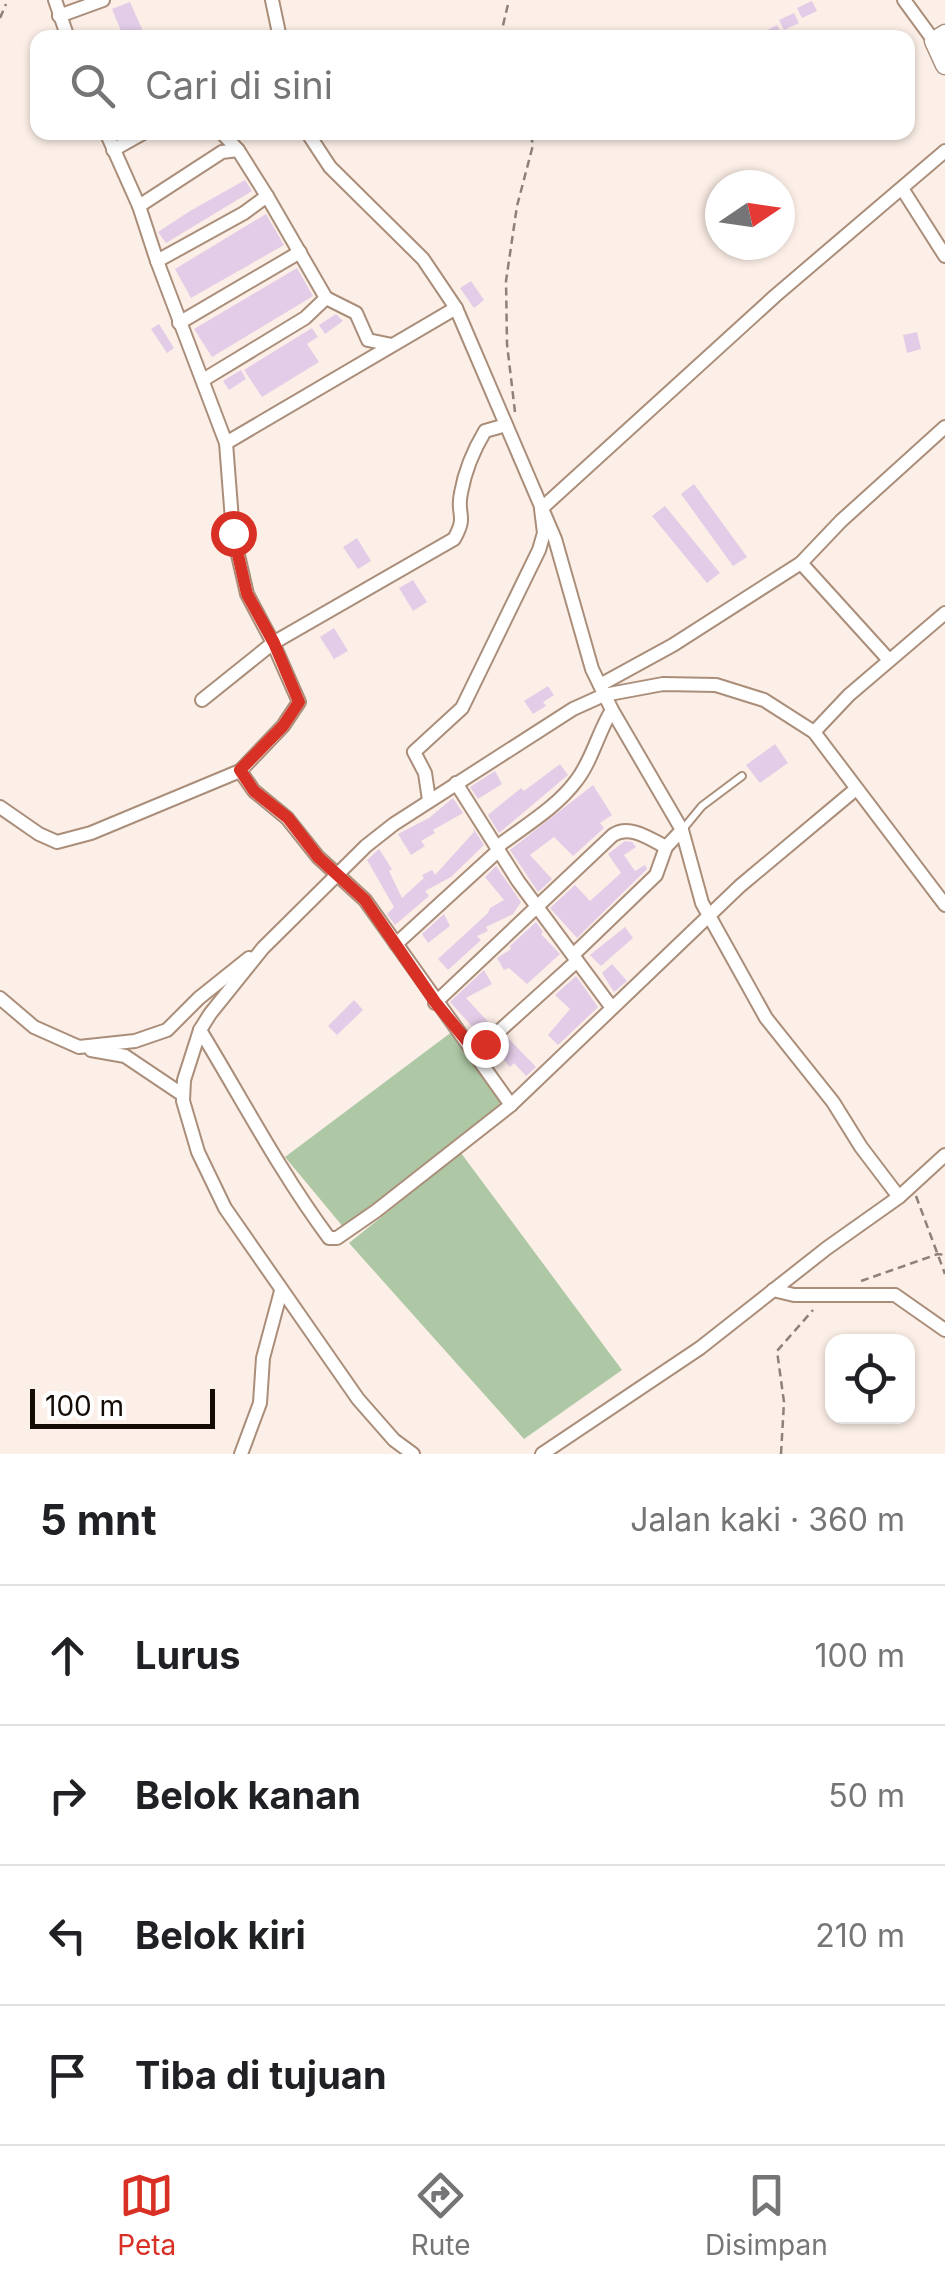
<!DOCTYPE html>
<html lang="id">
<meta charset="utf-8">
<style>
:root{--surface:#fff;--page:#f6f6f6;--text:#202124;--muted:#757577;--line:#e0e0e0;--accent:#d93025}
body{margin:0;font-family:Inter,sans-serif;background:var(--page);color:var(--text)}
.controls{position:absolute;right:30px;bottom:30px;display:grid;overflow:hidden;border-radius:20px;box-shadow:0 2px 8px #0004}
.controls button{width:90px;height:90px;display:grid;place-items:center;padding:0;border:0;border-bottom:2px solid var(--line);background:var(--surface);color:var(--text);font:50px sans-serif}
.compass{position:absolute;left:705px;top:170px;width:90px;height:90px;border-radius:50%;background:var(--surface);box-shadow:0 2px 8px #0004;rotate:77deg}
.scale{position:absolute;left:30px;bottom:25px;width:185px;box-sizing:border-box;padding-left:10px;border:5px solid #150b05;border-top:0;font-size:28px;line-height:35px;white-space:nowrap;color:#150b05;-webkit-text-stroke:8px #fff;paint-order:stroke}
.stop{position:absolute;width:30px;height:30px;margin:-22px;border:8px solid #d93025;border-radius:50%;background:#fff}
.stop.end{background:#d93025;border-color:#fff;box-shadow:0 2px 10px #0008}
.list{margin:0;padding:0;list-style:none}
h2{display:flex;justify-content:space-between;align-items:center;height:130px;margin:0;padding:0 40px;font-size:42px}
h2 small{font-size:32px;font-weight:400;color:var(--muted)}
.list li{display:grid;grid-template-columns:65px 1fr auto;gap:30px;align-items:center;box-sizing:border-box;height:140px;padding:0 40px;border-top:2px solid var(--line)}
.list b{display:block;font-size:38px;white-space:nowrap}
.list em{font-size:32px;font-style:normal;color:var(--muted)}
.icon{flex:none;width:55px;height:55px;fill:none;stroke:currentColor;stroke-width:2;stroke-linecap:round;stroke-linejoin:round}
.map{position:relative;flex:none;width:945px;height:1454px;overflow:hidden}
.search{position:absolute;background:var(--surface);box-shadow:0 2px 8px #0004;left:30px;right:30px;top:30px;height:110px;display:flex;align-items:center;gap:25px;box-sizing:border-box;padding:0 35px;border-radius:20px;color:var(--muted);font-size:38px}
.sheet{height:690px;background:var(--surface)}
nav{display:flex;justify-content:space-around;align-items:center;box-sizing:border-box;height:140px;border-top:2px solid var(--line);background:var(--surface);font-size:28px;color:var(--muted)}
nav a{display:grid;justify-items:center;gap:5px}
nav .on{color:var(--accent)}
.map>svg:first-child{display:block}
</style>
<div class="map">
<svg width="945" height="1454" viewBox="0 0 945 1454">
<rect width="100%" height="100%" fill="#fcefe7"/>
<g fill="#aec8a5">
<polygon points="453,1031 504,1103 344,1228 285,1157"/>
<polygon points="461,1153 622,1370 524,1439 349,1243"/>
</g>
<g fill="#e3cce7">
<polygon points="812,1 817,11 802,18 797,8"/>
<polygon points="130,2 146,38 124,38 112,9"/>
<polygon points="794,13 799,23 784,30 779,20"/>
<polygon points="777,25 784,38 751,38"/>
<polygon points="245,180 252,191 166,243 158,232 190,211"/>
<polygon points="266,214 284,245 191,298 175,269"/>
<polygon points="297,268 313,296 212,357 194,329"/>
<polygon points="471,281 484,300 474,308 460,288"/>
<polygon points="336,314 343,321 325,334 319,325"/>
<polygon points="159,324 174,348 167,353 151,329"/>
<polygon points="312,328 318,337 307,344 319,362 262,397 244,370"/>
<polygon points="917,332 921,349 907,353 903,335"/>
<polygon points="241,370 246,379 229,390 223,381"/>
<polygon points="694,484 747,557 733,566 681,494"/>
<polygon points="665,506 720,573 707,583 652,516"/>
<polygon points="357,538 371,561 358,569 343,547"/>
<polygon points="413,580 427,602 413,611 399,588"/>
<polygon points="334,628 348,651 334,659 320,637"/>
<polygon points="548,686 554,695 543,702 546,706 533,714 524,701"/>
<polygon points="775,744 788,763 760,783 746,765"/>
<polygon points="560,764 568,775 499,833 488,815 521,788 524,791"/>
<polygon points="495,771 502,784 478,799 470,787"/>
<polygon points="593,785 612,815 600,823 604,828 573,856 554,837 530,855 552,879 538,892 510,850"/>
<polygon points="453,798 463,813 433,830 435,833 421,841 425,846 411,855 398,834 429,818"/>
<polygon points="473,828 484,845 451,877 425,891 429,896 395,925 387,914 394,907 367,860 379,849 392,869 389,871 402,898 424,878 422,875 432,870 435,875 474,832"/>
<polygon points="625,841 632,842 636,847 624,855 635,871 645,865 647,869 577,938 550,908 575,885 590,901 621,873 608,854"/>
<polygon points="496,866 521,902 513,914 486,927 488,931 477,936 481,940 448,970 438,959 488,913 490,908 504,900 485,877"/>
<polygon points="444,914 450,926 428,943 422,934"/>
<polygon points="536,922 543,932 541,934 560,954 527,984 509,968 504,970 497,958 511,949 510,946"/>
<polygon points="625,927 633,938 601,966 590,955"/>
<polygon points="612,964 627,981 614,992 602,973"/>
<polygon points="484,970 492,984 466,998 491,1025 480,1035 450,1002"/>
<polygon points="576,976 598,1007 558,1045 548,1035 570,1009 555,995"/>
<polygon points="354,1000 363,1010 337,1035 328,1026"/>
<polygon points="507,1037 536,1067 526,1076 514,1063 510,1067 502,1058 505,1054 498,1046"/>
</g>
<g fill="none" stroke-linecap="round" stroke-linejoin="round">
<defs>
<polyline id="lane" points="683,829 702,806 742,776"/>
<g id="street">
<polyline points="55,0 68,38"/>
<polyline points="272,0 280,38"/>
<polyline points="904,0 934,41"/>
<polyline points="59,16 103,0"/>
<polyline points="106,132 139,206 157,261 226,443 233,533 247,594 273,643 299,702 283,726 240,771 254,791 287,818 318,857 365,900 511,1105"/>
<polyline points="221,132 238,150"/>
<polyline points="307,132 330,167 423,259 456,308 555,539 592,669 612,710 682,830 702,903 766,1018 833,1102 861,1147 899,1197"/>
<polyline points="113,150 145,132"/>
<polyline points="903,190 945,256"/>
<polyline points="139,206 222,152 238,150 267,196"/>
<polyline points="157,261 244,213 267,196 326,298 305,318 203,380"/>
<polyline points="326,298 356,313 368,340 392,345"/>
<polyline points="179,323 300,252"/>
<polyline points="226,443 456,308"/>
<polyline points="801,563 889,660"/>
<polyline points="600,685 673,645 801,563 841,521 945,427"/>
<path d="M202,700L273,643L454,539C468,515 456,515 461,493C465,470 473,451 485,431L506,425"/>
<polyline points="814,732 849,695 945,613"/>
<polyline points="456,783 518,881 612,1008"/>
<polyline points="429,800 425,773 414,752 462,708 539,550 544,533 541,509 775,296 945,151"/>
<polyline points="0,807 39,834 57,842 91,833 240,771"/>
<path d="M497,847C523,827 556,808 576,781C592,761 598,732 612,710"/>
<polyline points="396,944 499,850"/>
<polyline points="573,955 656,875 666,847"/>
<polyline points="0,998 34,1027 79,1047 135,1041 167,1030 199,998 249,958"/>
<path d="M435,1003L613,835C630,824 650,839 666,847L682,830"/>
<path d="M200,1030C242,1099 280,1172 329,1238H337L376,1211L511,1105L740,886L856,789"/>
<polyline points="91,1050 125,1056 183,1095"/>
<polyline points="476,1052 577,961"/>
<polyline points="773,1290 794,1295 895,1295 945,1330"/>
<polyline points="241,1454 260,1403 263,1358 281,1291"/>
<polyline points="413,1454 394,1440 358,1399 225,1208 198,1152 183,1101 184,1080 200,1030 210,1014 263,948 366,846 394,824 573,709 604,695 663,684 716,685 764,700 814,732 945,905"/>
<polyline points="542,1454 700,1348 827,1248 899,1197 945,1155"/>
</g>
<polyline id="secondary" points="945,34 934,41 945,65"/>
</defs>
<use href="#lane" stroke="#aa8e7a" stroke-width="10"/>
<use href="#street" stroke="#aa8e7a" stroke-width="16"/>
<use href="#secondary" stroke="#aa8e7a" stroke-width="21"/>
<g stroke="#8d817a" stroke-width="2.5" stroke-dasharray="8 5" stroke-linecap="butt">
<polyline points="0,18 6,4"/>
<polyline points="500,38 509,0"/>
<polyline points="515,412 507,344 506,281 517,206 533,145 530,132"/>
<polyline points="916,1196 945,1274"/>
<polyline points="861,1281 938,1254 945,1255"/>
<polyline points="781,1454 784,1402 777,1351 813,1310"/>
</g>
<use href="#lane" stroke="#fff" stroke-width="6"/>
<use href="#street" stroke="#fff" stroke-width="12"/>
<use href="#secondary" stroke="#fff" stroke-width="18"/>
</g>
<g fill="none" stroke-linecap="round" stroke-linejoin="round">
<polyline stroke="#d93025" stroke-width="12" points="233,533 247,594 274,643 299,702 283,726 240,770 254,791 288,818 318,857 365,900 435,1002 476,1052 485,1044"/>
</g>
</svg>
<div class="controls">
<button><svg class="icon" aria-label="locate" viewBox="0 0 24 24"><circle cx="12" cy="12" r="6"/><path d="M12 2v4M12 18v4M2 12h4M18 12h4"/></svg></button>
</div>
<svg class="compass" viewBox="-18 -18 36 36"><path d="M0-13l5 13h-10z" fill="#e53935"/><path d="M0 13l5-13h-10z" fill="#757577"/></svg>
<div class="scale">100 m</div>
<div class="stop" style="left:233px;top:533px"></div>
<div class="stop end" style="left:485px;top:1044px"></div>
<div class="search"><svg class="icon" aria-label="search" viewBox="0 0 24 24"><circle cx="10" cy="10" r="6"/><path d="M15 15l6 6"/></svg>Cari di sini</div>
</div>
<section class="sheet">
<h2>5 mnt<small>Jalan kaki · 360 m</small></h2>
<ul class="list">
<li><svg class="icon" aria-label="ahead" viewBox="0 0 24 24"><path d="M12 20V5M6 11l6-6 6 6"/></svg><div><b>Lurus</b></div><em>100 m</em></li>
<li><svg class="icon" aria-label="right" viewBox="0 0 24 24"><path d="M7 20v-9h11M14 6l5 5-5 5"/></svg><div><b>Belok kanan</b></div><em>50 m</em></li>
<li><svg class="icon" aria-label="left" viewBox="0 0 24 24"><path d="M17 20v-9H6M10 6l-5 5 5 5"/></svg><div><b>Belok kiri</b></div><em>210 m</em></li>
<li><svg class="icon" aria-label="arrive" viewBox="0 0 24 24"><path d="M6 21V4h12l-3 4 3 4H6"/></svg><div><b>Tiba di tujuan</b></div></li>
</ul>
</section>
<nav>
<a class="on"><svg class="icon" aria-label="map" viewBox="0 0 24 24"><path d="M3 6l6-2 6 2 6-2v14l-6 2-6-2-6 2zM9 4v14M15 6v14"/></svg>Peta</a>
<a><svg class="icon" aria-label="directions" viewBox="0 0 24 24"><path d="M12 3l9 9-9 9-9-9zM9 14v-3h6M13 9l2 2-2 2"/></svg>Rute</a>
<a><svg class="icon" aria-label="saved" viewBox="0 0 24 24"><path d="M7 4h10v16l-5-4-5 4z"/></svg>Disimpan</a>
</nav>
